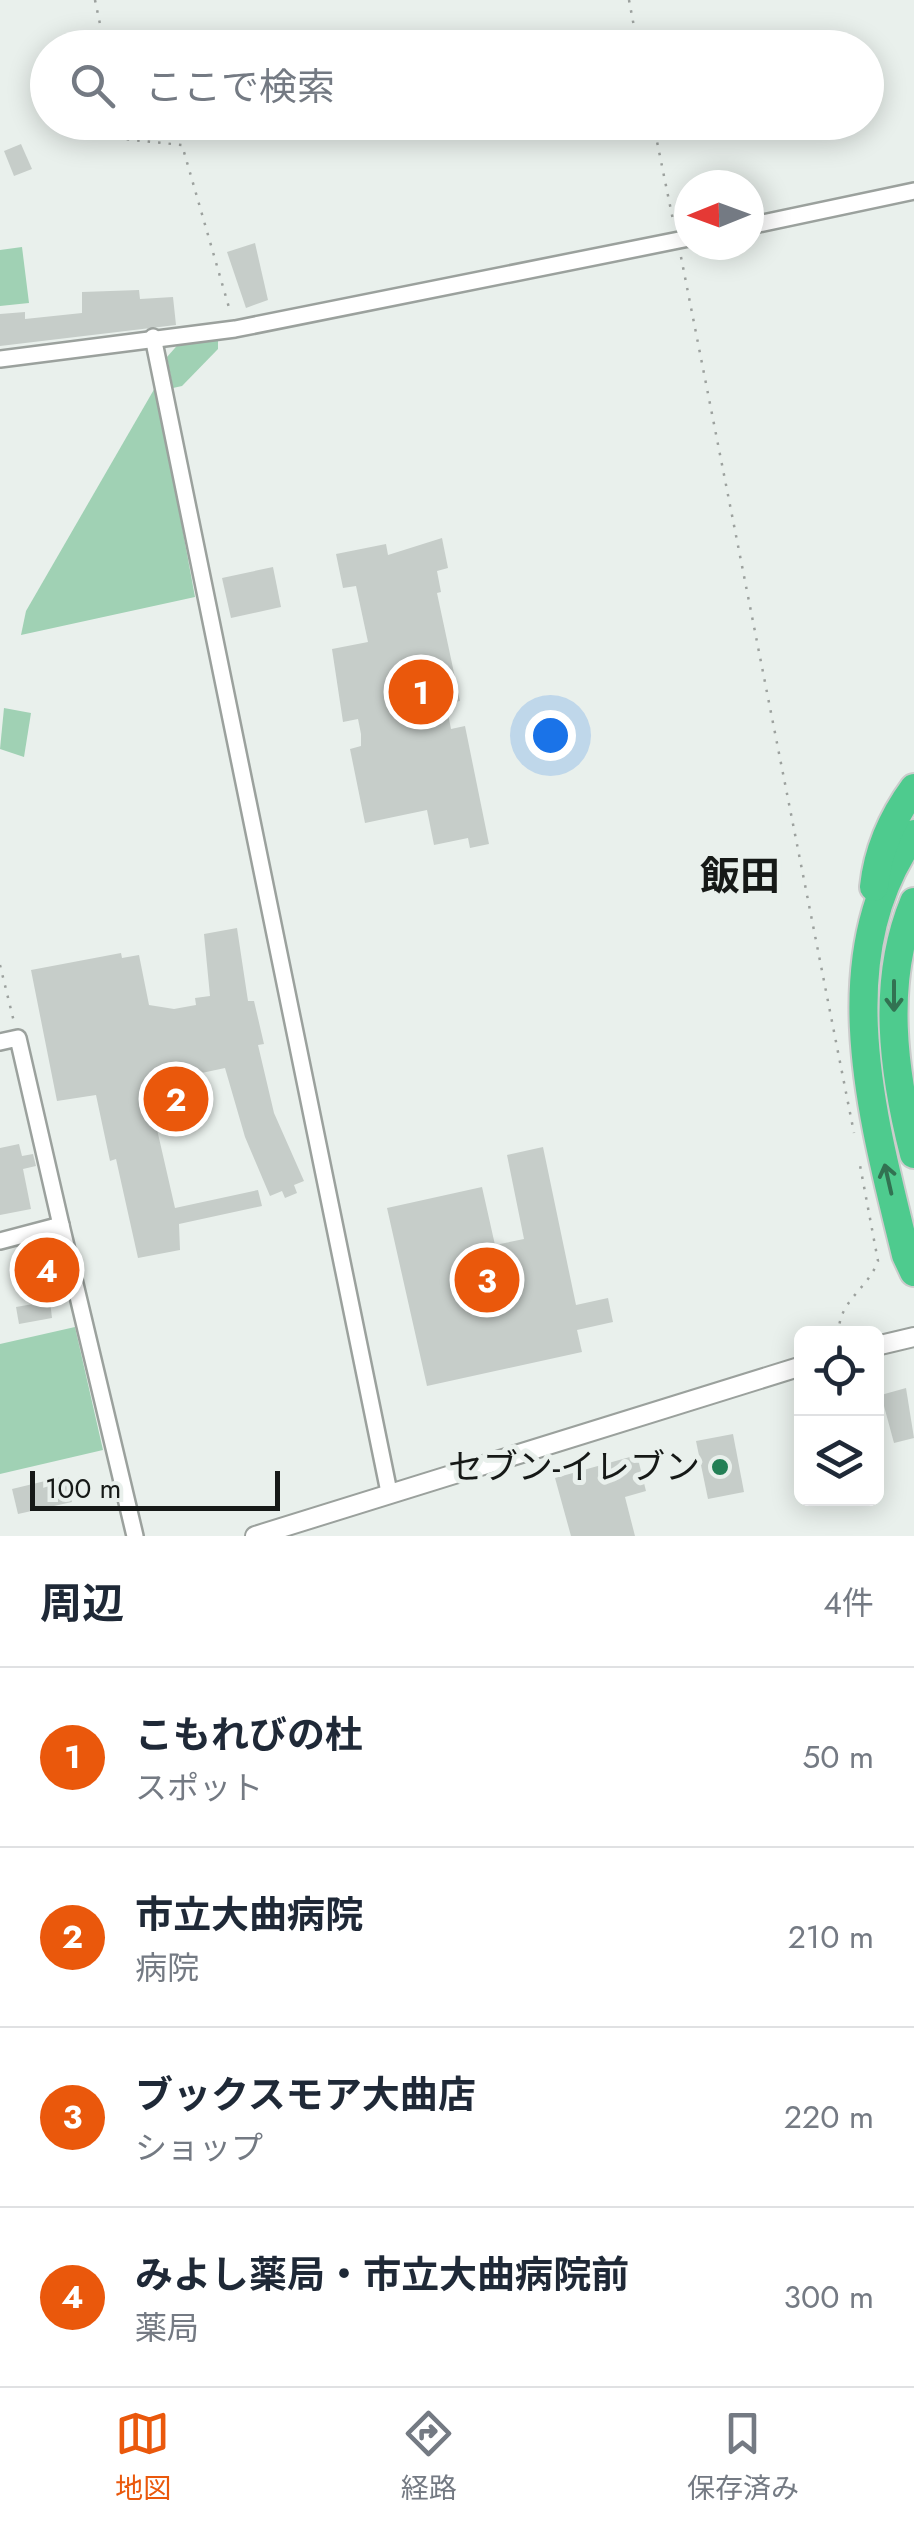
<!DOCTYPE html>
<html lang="ja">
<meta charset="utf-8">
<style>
:root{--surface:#fff;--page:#f2f2f3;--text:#1f2937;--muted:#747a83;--line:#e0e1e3;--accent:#ea580c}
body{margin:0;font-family:Jost,"Noto Sans JP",sans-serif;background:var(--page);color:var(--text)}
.controls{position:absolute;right:30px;bottom:30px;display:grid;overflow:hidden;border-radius:15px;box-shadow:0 5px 25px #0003}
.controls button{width:90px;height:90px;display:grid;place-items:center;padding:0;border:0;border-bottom:2px solid var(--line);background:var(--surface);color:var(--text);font:50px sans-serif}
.compass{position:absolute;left:674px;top:170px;width:90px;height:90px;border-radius:50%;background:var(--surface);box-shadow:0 5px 25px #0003;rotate:269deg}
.scale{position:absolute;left:30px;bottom:25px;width:250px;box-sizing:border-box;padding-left:10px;border:5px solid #161917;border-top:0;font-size:28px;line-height:35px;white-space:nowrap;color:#161917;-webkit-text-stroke:8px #e9f0ec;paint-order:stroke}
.you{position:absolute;left:550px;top:735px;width:35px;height:35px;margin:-25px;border:8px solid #fff;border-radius:50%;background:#1a73e8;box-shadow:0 0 0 15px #1a73e833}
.badge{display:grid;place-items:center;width:65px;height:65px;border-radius:50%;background:var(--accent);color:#fff;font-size:32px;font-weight:700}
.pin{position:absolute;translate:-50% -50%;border:5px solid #fff;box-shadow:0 2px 10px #0006}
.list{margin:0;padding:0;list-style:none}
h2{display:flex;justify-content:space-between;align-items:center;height:130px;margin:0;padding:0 40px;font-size:42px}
h2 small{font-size:32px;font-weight:400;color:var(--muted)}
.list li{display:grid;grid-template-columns:65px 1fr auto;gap:30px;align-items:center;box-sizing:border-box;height:180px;padding:0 40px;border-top:2px solid var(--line)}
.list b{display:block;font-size:38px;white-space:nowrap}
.list p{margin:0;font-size:32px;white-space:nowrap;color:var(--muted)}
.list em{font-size:32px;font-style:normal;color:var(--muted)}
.icon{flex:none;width:55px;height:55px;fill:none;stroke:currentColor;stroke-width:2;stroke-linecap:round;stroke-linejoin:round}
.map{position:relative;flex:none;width:914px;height:1536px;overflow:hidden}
.search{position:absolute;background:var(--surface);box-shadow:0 5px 25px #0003;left:30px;right:30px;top:30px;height:110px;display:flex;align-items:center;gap:25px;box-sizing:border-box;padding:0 35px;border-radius:55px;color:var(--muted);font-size:38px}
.sheet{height:850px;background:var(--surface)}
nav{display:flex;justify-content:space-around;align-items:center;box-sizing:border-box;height:140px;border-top:2px solid var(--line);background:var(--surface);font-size:28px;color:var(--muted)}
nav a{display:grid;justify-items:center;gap:5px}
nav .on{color:var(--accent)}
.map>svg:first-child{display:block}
</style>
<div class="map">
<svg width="914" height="1536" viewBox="0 0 914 1536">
<rect width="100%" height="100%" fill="#e9f0ec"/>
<g fill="#a0d1b4">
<polygon points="22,247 29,303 0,306 0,250"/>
<polygon points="212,338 218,339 218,349 182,386 173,388 167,357 182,340"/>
<polygon points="156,386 195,597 21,635 26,611"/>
<polygon points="4,708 31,713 24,757 0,749"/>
<polygon points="75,1327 103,1450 0,1474 0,1344"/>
</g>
<g fill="#c6cdc9">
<polygon points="21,144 32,169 14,176 4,151"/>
<polygon points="255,243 268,300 246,308 227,252"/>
<polygon points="139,290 140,299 173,297 176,325 0,346 0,314 25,312 25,319 82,313 82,292"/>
<polygon points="442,538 448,568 437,571 441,592 437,593 460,701 446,704 451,729 465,726 489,844 470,848 468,838 434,845 427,810 365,823 350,749 361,746 361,734 358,719 343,722 332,649 368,642 356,586 343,588 336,554 386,544 388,555"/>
<polygon points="273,567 281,607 231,618 222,578"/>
<polygon points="237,928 248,1001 254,1001 264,1044 258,1045 274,1113 304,1181 294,1185 297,1193 285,1198 282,1191 270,1196 245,1137 225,1068 197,1074 184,1086 173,1087 156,1079 156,1089 148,1090 175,1208 258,1190 262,1206 179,1224 180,1250 138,1258 116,1159 110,1161 96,1095 57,1101 31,970 121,953 122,958 139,955 149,1005 174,1009 196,1005 195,998 210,996 204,934"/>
<polygon points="19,1144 22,1156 33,1154 36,1166 23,1169 31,1209 0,1215 0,1148"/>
<polygon points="543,1147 576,1305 608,1298 613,1322 577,1330 582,1352 427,1386 387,1208 482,1187 495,1245 524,1239 507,1155"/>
<polygon points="51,1258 53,1264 58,1263 61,1275 35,1284 31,1261"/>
<polygon points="50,1301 52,1318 19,1324 16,1307"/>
<polygon points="906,1388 914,1438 894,1443 881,1395"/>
<polygon points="733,1434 744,1492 708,1499 696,1441"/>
<polygon points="637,1455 646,1491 625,1497 635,1536 571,1536 555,1478"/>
<polygon points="66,1476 72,1502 18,1514 12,1489"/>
</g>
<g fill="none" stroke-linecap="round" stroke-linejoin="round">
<defs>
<g id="minor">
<polyline points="749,226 914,191"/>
<polyline points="153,337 389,1492"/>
<polyline points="0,359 235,329 689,238"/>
<polyline points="0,1042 18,1038 61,1225"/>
<polyline points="0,1241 61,1225 135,1536"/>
</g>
<g id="tertiary">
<polyline points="876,1346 914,1337"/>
<polyline points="255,1536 802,1366"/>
</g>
<g id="motorway">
<path d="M914,834C825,955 874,1123 906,1255L914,1272"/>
<path d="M874,887C878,849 892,818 914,788"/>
<path d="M914,902C881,982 893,1072 914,1154"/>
</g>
</defs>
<use href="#minor" stroke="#9ba19d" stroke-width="20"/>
<use href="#tertiary" stroke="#9ba19d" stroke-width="22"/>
<use href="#motorway" stroke="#ccc" stroke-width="32"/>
<g stroke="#9ca19e" stroke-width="2.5" stroke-dasharray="2.5 8" stroke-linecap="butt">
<polyline points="95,0 105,48"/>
<polyline points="629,0 638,48"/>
<polyline points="120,122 123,139 182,145 230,311"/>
<polyline points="653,122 674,225"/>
<polyline points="681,257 854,1133"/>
<polyline points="0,965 14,1022"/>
<path d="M839,1334C837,1302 868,1289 878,1261L859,1160"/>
</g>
<use href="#minor" stroke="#fff" stroke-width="15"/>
<use href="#tertiary" stroke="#fff" stroke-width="18"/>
<use href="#motorway" stroke="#4ecb8e" stroke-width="28"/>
</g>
<defs><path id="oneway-shaft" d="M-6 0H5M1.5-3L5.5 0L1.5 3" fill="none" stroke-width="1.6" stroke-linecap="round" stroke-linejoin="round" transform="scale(2.5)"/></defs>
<g stroke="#327252">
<use href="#oneway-shaft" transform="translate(894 996) rotate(90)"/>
<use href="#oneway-shaft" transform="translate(888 1179) rotate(-103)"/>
</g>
<circle fill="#237f55" stroke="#e9f0ec" stroke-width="4" cx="720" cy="1467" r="10"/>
<g text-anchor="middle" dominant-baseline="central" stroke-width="10" stroke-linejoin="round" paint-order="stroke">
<g font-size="35" fill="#161917" stroke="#e9f0ec" text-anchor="end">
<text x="700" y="1467">セブン-イレブン</text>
</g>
<g font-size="40" font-weight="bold" fill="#161917" stroke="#e9f0ec">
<text x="740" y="876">飯田</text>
</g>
</g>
</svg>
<div class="controls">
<button><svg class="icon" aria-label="locate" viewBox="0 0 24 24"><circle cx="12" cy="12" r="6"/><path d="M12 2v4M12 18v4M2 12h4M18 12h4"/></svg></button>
<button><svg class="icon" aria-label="layers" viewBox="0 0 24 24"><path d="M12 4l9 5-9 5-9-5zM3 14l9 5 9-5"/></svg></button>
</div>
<svg class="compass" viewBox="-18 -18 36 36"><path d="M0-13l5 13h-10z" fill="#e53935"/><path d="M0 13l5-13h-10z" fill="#747a83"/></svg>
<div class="scale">100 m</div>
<div class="you"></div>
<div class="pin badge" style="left:421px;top:692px">1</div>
<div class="pin badge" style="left:176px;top:1099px">2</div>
<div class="pin badge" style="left:487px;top:1280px">3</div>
<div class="pin badge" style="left:47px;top:1270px">4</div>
<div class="search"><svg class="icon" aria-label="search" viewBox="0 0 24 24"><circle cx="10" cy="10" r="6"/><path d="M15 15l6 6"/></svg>ここで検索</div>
</div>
<section class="sheet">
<h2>周辺<small>4件</small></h2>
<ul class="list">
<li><span class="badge">1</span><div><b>こもれびの杜</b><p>スポット</p></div><em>50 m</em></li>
<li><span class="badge">2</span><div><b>市立大曲病院</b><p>病院</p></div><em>210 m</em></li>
<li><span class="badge">3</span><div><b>ブックスモア大曲店</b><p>ショップ</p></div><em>220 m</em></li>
<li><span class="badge">4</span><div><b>みよし薬局・市立大曲病院前</b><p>薬局</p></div><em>300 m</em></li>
</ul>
</section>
<nav>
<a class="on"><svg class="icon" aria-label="map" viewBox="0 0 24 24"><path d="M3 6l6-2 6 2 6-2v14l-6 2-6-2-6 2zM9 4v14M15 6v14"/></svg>地図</a>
<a><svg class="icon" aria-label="directions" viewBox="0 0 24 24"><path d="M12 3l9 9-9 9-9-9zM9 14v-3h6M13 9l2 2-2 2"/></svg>経路</a>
<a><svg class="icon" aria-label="saved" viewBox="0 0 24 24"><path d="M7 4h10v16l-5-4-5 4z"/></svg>保存済み</a>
</nav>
